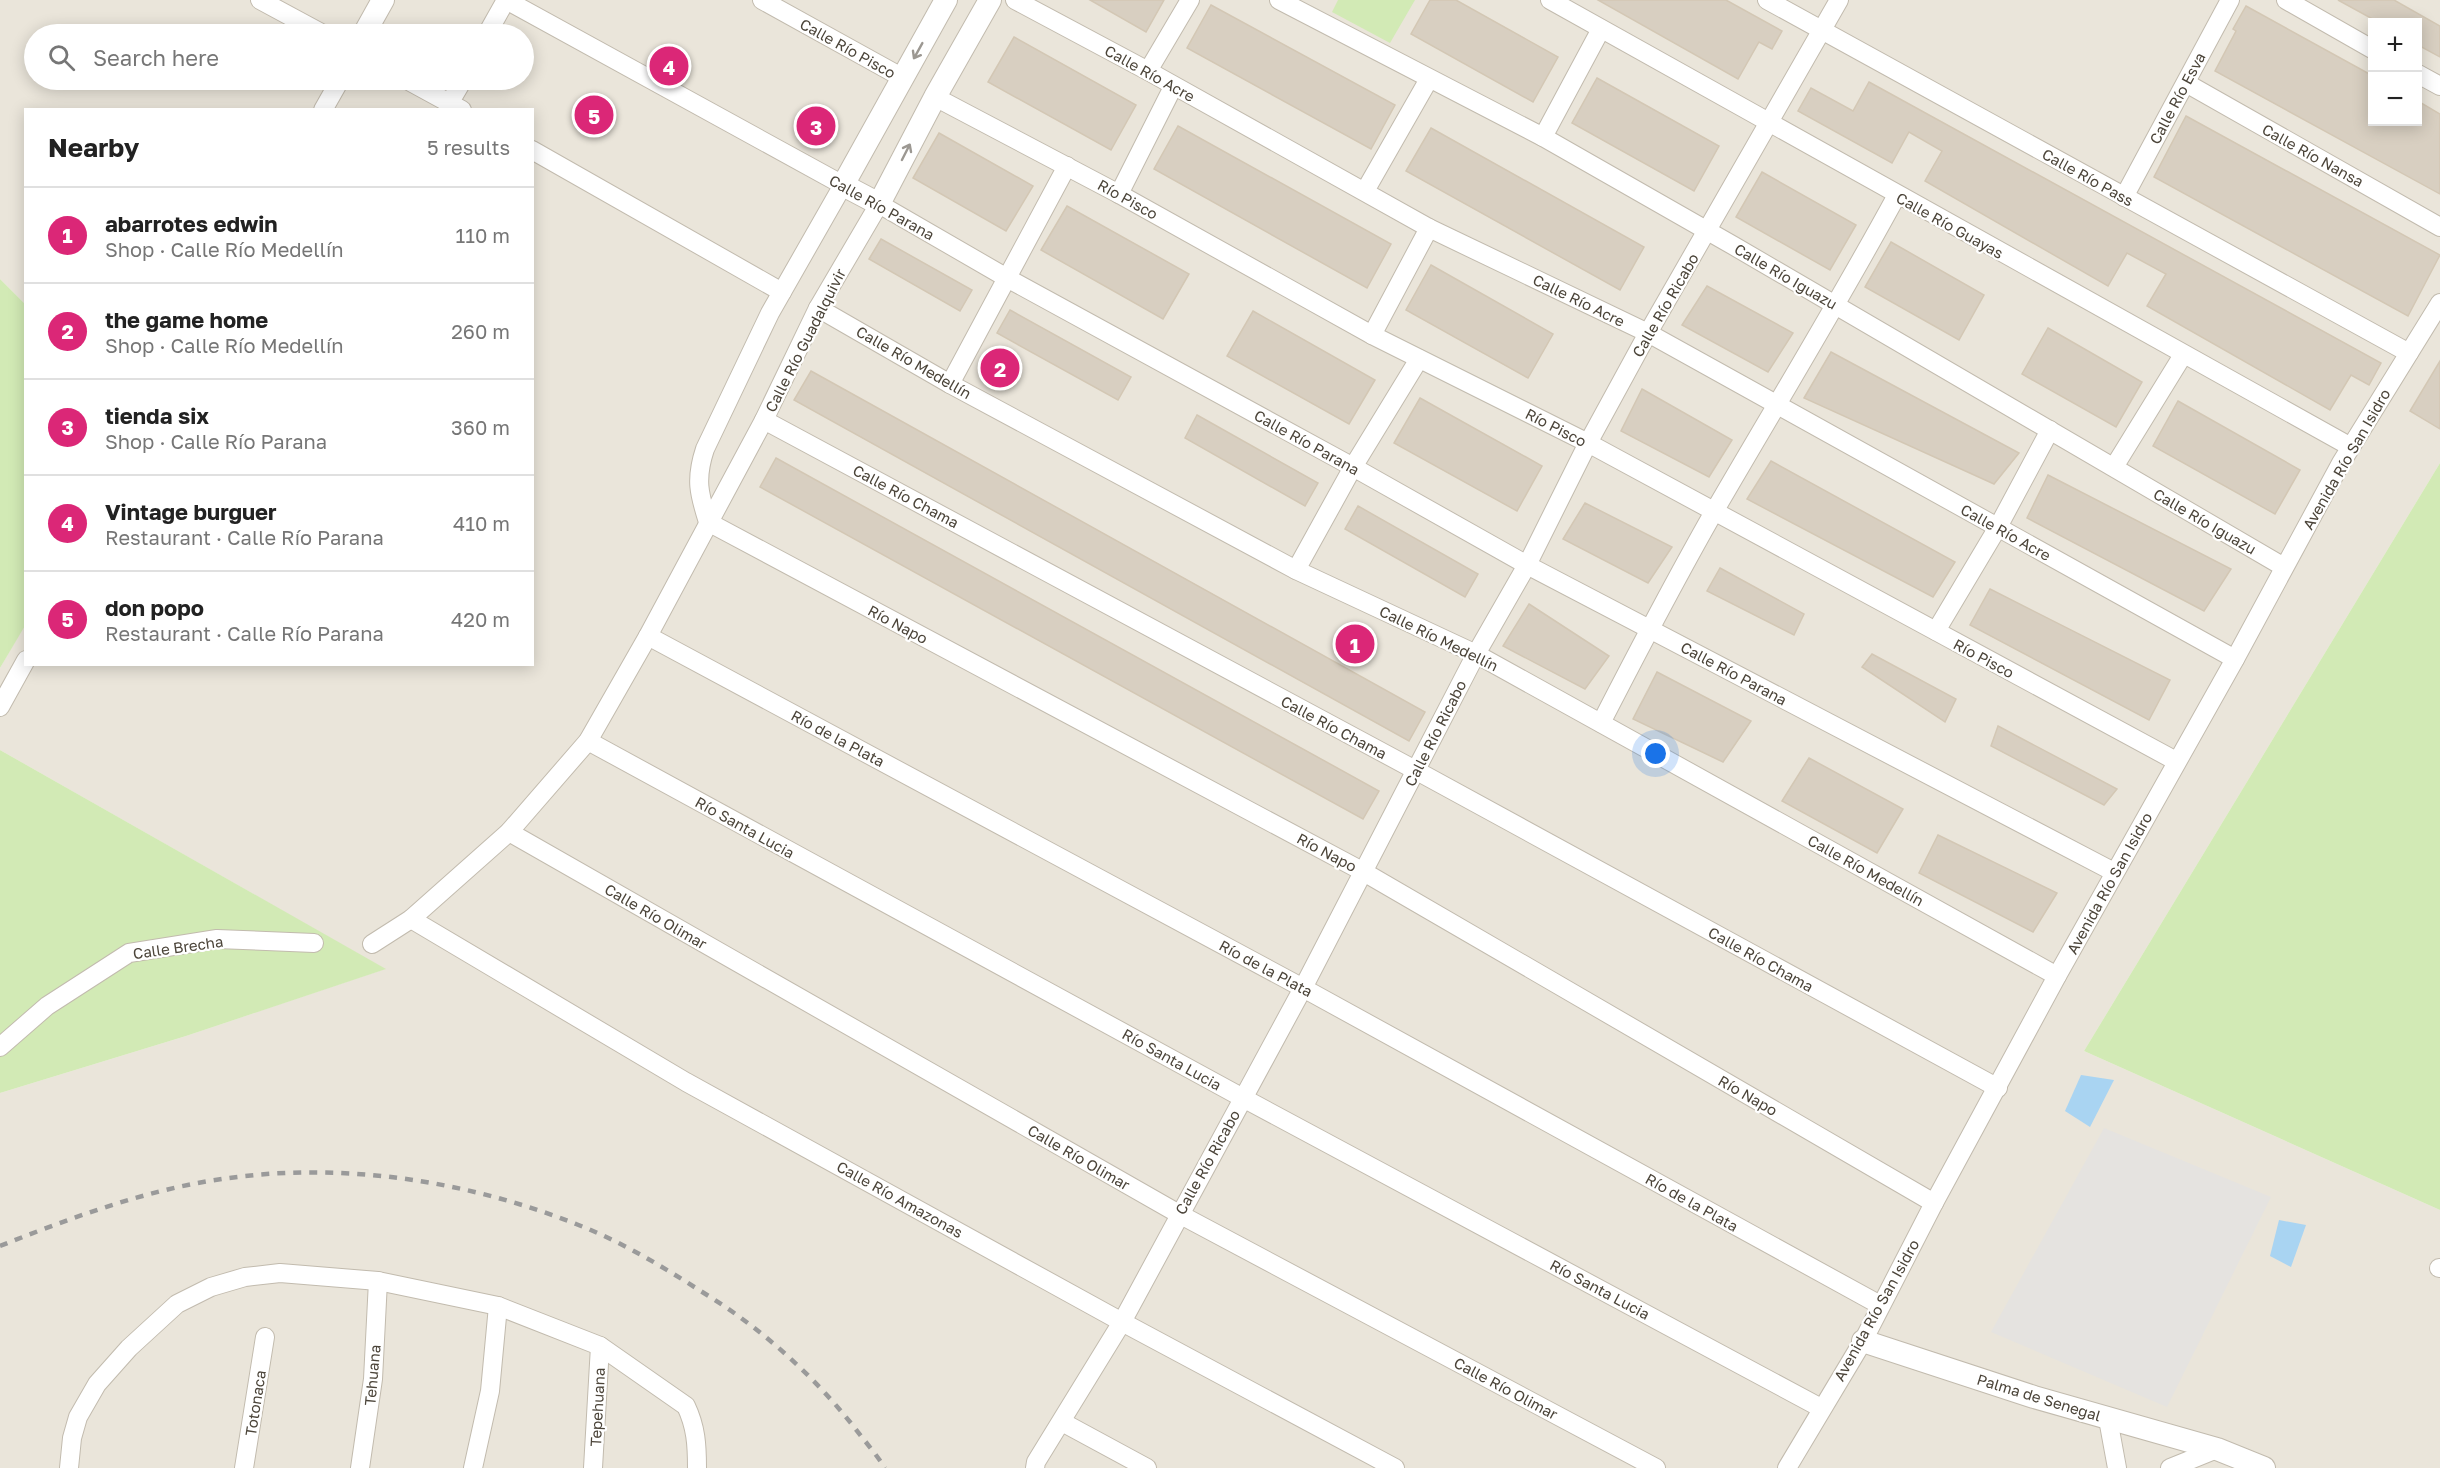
<!DOCTYPE html>
<meta charset="utf-8">
<style>
:root{--surface:#fff;--page:#f2f2f2;--text:#222;--muted:#767676;--line:#e0e0e0;--accent:#db2777}
body{margin:0;font-family:"Golos Text",sans-serif;background:var(--page);color:var(--text)}
.controls{position:absolute;right:18px;top:18px;display:grid;overflow:hidden;border-radius:0px;box-shadow:0 3px 15px #0003}
.controls button{width:54px;height:54px;display:grid;place-items:center;padding:0;border:0;border-bottom:2px solid var(--line);background:var(--surface);color:var(--text);font:30px sans-serif}
.you{position:absolute;left:1656px;top:754px;width:21px;height:21px;margin:-15px;border:4px solid #fff;border-radius:50%;background:#1a73e8;box-shadow:0 0 0 9px #1a73e833}
.badge{display:grid;place-items:center;width:39px;height:39px;border-radius:50%;background:var(--accent);color:#fff;font-size:20px;font-weight:700}
.pin{position:absolute;translate:-50% -50%;border:3px solid #fff;box-shadow:0 2px 6px #0006}
.list{margin:0;padding:0;list-style:none}
h2{display:flex;justify-content:space-between;align-items:center;height:78px;margin:0;padding:0 24px;font-size:26px}
h2 small{font-size:20px;font-weight:400;color:var(--muted)}
.list li{display:grid;grid-template-columns:39px 1fr auto;gap:18px;align-items:center;box-sizing:border-box;height:96px;padding:0 24px;border-top:2px solid var(--line)}
.list b{display:block;font-size:22px;white-space:nowrap}
.list p{margin:0;font-size:20px;white-space:nowrap;color:var(--muted)}
.list em{font-size:20px;font-style:normal;color:var(--muted)}
.icon{flex:none;width:33px;height:33px;fill:none;stroke:currentColor;stroke-width:2;stroke-linecap:round;stroke-linejoin:round}
.map{position:relative;flex:none;width:2440px;height:1468px;overflow:hidden}
.search{position:absolute;background:var(--surface);box-shadow:0 3px 15px #0003;left:24px;top:24px;width:510px;height:66px;display:flex;align-items:center;gap:15px;box-sizing:border-box;padding:0 21px;border-radius:33px;color:var(--muted);font-size:22px}
.panel{position:absolute;background:var(--surface);box-shadow:0 3px 15px #0003;left:24px;top:108px;width:510px;height:558px;border-radius:0px}
.map>svg:first-child{display:block}
</style>
<div class="map">
<svg width="2440" height="1468" viewBox="0 0 2440 1468">
<rect width="100%" height="100%" fill="#f6f3ec"/>
<path fill="#eae5da" fill-rule="evenodd" d="M0,0H2440V463L2084,1051L2440,1210V1468H0V1093L186,1036L385,969L0,750V668L25,624L26,664H532V110H26L25,304L0,279ZM2372,22H2418V122H2372ZM34,34H524V80H34Z"/>
<g fill="#d2eab5">
<polygon points="1338,0 1415,0 1390,43 1332,12"/>
<polygon points="0,279 25,304 26,624 0,668"/>
<polygon points="2440,463 2440,1210 2084,1051"/>
<polygon points="0,750 386,969 186,1036 0,1093"/>
</g>
<polygon fill="#e5e3e0" points="2104,1128 2271,1197 2167,1407 1991,1332"/>
<g fill="#a9d4f2">
<polygon points="2081,1075 2114,1080 2090,1127 2065,1111"/>
<polygon points="2279,1220 2306,1225 2291,1267 2270,1256"/>
</g>
<g fill="#d8cfc1" stroke="#d3c7b4" stroke-width="1.5">
<polygon points="1090,0 1164,0 1146,32"/>
<polygon points="1430,0 1456,0 1558,57 1533,102 1411,34"/>
<polygon points="1598,0 1726,0 1782,31 1772,49 1759,42 1738,79"/>
<polygon points="2338,0 2394,0 2440,26 2440,57 2418,45 2418,22 2378,22"/>
<polygon points="1211,5 1395,105 1371,149 1187,48"/>
<polygon points="2246,6 2373,76 2373,122 2418,122 2418,101 2440,114 2440,194 2215,71 2236,31 2233,29"/>
<polygon points="1014,37 1136,105 1111,150 988,82"/>
<polygon points="1597,78 1719,146 1694,191 1572,123"/>
<polygon points="1869,82 2381,363 2369,385 2351,375 2330,410 2147,306 2166,274 2127,253 2108,286 1925,181 1942,151 1909,132 1892,163 1798,111 1811,88 1853,111"/>
<polygon points="2186,116 2440,255 2408,316 2154,177"/>
<polygon points="1178,126 1391,244 1367,288 1154,169"/>
<polygon points="1431,128 1644,247 1620,290 1406,171"/>
<polygon points="939,133 1033,186 1006,231 913,178"/>
<polygon points="1762,172 1856,225 1830,270 1736,217"/>
<polygon points="1067,206 1189,274 1163,319 1041,250"/>
<polygon points="881,239 972,290 960,311 869,259"/>
<polygon points="1891,242 1984,295 1959,340 1865,287"/>
<polygon points="1431,265 1553,334 1528,378 1406,310"/>
<polygon points="1707,286 1793,333 1768,372 1682,325"/>
<polygon points="1010,310 1131,377 1118,400 997,333"/>
<polygon points="1253,311 1375,380 1349,424 1227,356"/>
<polygon points="2048,328 2142,382 2116,427 2022,374"/>
<polygon points="1831,352 2019,453 1994,484 1804,398"/>
<polygon points="2440,361 2440,429 2410,411"/>
<polygon points="811,371 1425,712 1409,741 794,400"/>
<polygon points="1642,389 1732,440 1709,477 1621,431"/>
<polygon points="1420,398 1542,466 1517,511 1394,443"/>
<polygon points="2178,401 2300,470 2275,514 2153,446"/>
<polygon points="1197,415 1318,483 1305,506 1185,438"/>
<polygon points="776,458 1379,791 1363,819 760,487"/>
<polygon points="1771,461 1955,562 1933,597 1747,499"/>
<polygon points="2048,475 2231,569 2204,611 2027,518"/>
<polygon points="1585,503 1672,547 1648,583 1563,539"/>
<polygon points="1358,506 1478,574 1465,597 1345,529"/>
<polygon points="1720,568 1804,614 1794,635 1707,591"/>
<polygon points="1990,589 2170,680 2149,720 1970,625"/>
<polygon points="1529,604 1609,656 1585,689 1503,646"/>
<polygon points="1872,654 1956,699 1945,722 1862,667"/>
<polygon points="1657,672 1751,721 1723,762 1633,719"/>
<polygon points="1998,726 2117,789 2104,805 1991,746"/>
<polygon points="1809,758 1903,809 1877,853 1782,801"/>
<polygon points="1938,835 2057,893 2033,932 1919,873"/>
</g>
<g fill="none" stroke-linecap="round" stroke-linejoin="round">
<defs>
<g id="minor">
<polyline points="260,0 323,34"/>
<path d="M506,0L843,185L770,313L705,449C695,479 699,494 708,522L1362,871L1934,1203"/>
<polyline points="762,0 903,78"/>
<polyline points="1015,0 1148,71 1429,228 1648,333 2235,659"/>
<polyline points="1279,0 1543,137 1734,246 2284,567"/>
<polyline points="1550,0 2351,447"/>
<polyline points="1767,0 2409,353"/>
<polyline points="2286,0 2372,49"/>
<polyline points="487,34 506,0"/>
<polyline points="1148,71 1190,0"/>
<polyline points="2418,74 2440,86"/>
<polyline points="407,80 462,110"/>
<polyline points="2186,83 2440,227"/>
<polyline points="935,97 1119,194 1372,335 1588,443 2176,761"/>
<polyline points="450,102 463,80"/>
<polyline points="323,110 340,80"/>
<polyline points="1543,137 1601,29"/>
<polyline points="532,150 782,292"/>
<polyline points="1365,191 1429,79"/>
<polyline points="1119,194 1173,87"/>
<polyline points="2124,197 2230,0"/>
<polyline points="818,308 950,384 1296,570 1476,654 2057,976"/>
<polyline points="1372,335 1429,228"/>
<polyline points="950,384 1067,166"/>
<polyline points="764,420 1417,771 1998,1088"/>
<polyline points="2114,467 2183,355"/>
<polyline points="1296,570 1353,467 1419,359"/>
<polyline points="1936,631 1998,527 2050,430"/>
<polyline points="648,636 1303,988 1880,1305"/>
<polyline points="0,707 26,660"/>
<path d="M1601,723C1638,651 1675,580 1715,510C1776,405 1839,302 1897,195"/>
<polyline points="588,741 1243,1098 1821,1408"/>
<polyline points="509,832 1179,1214 1656,1468"/>
<polyline points="411,919 686,1082 1122,1322 1395,1468"/>
<polyline points="372,944 411,919 509,832 588,741 648,636 764,420 818,308 879,204 1007,278 1353,467 1527,565 2114,872"/>
<polyline points="0,1047 47,1006 129,953 217,939 314,943"/>
<polyline points="2439,1268 2440,1268"/>
<polyline points="2108,1419 2117,1468"/>
<polyline points="1062,1422 1147,1468"/>
<path d="M69,1468L72,1438L78,1417L97,1384L129,1348L177,1304L211,1287L245,1277L280,1273L378,1281L498,1306L600,1346L686,1406C696,1427 697,1445 697,1468"/>
<polyline points="244,1468 265,1337"/>
<polyline points="360,1468 373,1379 378,1281"/>
<polyline points="473,1468 490,1391 498,1306"/>
<polyline points="593,1468 600,1346"/>
<polyline points="1035,1468 1036,1462 1122,1322 1303,988 1476,654 1527,565 1588,443 1648,333 1839,0"/>
<polyline points="1787,1468 1863,1341 1934,1203 2057,976 2235,659 2341,463 2440,303"/>
<polyline points="2170,1468 2217,1449"/>
</g>
<g id="tertiary">
<polyline points="946,0 843,185 879,204 935,97 990,0"/>
<polyline points="364,34 383,0"/>
<polyline points="1863,1341 2034,1397 2217,1449 2264,1468"/>
</g>
</defs>
<use href="#minor" stroke="#c2bbae" stroke-width="20"/>
<use href="#tertiary" stroke="#c2bbae" stroke-width="24"/>
<use href="#minor" stroke="#fff" stroke-width="18"/>
<use href="#tertiary" stroke="#fff" stroke-width="22"/>
<path stroke="#9a9a9a" stroke-width="4.5" stroke-dasharray="8 8" stroke-linecap="butt" d="M0,1246C73,1217 151,1188 229,1178C346,1162 467,1181 576,1224C620,1241 660,1265 699,1290C762,1328 817,1378 861,1436C869,1446 878,1457 885,1468"/>
</g>
<defs><path id="oneway-shaft" d="M-6 0H5M1.5-3L5.5 0L1.5 3" fill="none" stroke-width="1.6" stroke-linecap="round" stroke-linejoin="round" transform="scale(1.5)"/></defs>
<g stroke="#9c9892">
<use href="#oneway-shaft" transform="translate(918 51) rotate(119)"/>
<use href="#oneway-shaft" transform="translate(906 152) rotate(-63)"/>
</g>
<g text-anchor="middle" dominant-baseline="central" stroke-width="4.5" stroke-linejoin="round" paint-order="stroke">
<g font-size="15" fill="#4b4439" stroke="#fff">
<text transform="translate(848 48) rotate(29)">Calle Río Pisco</text>
<text transform="translate(1150 73) rotate(29)">Calle Río Acre</text>
<text transform="translate(2177 98) rotate(-62)">Calle Río Esva</text>
<text transform="translate(2313 155) rotate(29)">Calle Río Nansa</text>
<text transform="translate(2088 177) rotate(29)">Calle Río Pass</text>
<text transform="translate(1128 199) rotate(29)">Río Pisco</text>
<text transform="translate(882 207) rotate(29)">Calle Río Parana</text>
<text transform="translate(1950 225) rotate(29)">Calle Río Guayas</text>
<text transform="translate(1786 276) rotate(30)">Calle Río Iguazu</text>
<text transform="translate(1579 300) rotate(26)">Calle Río Acre</text>
<text transform="translate(1665 305) rotate(-60)">Calle Río Ricabo</text>
<text transform="translate(805 340) rotate(-63)">Calle Río Guadalquivir</text>
<text transform="translate(914 362) rotate(30)">Calle Río Medellín</text>
<text transform="translate(1556 427) rotate(27)">Río Pisco</text>
<text transform="translate(1307 442) rotate(29)">Calle Río Parana</text>
<text transform="translate(2346 459) rotate(-60)">Avenida Río San Isidro</text>
<text transform="translate(906 496) rotate(28)">Calle Río Chama</text>
<text transform="translate(2205 521) rotate(30)">Calle Río Iguazu</text>
<text transform="translate(2006 532) rotate(29)">Calle Río Acre</text>
<text transform="translate(898 624) rotate(28)">Río Napo</text>
<text transform="translate(1439 638) rotate(26)">Calle Río Medellín</text>
<text transform="translate(1984 658) rotate(28)">Río Pisco</text>
<text transform="translate(1734 673) rotate(28)">Calle Río Parana</text>
<text transform="translate(1334 727) rotate(28)">Calle Río Chama</text>
<text transform="translate(1435 733) rotate(-63)">Calle Río Ricabo</text>
<text transform="translate(838 738) rotate(28)">Río de la Plata</text>
<text transform="translate(745 827) rotate(29)">Río Santa Lucia</text>
<text transform="translate(1327 852) rotate(28)">Río Napo</text>
<text transform="translate(1866 870) rotate(29)">Calle Río Medellín</text>
<text transform="translate(2109 883) rotate(-61)">Avenida Río San Isidro</text>
<text transform="translate(656 916) rotate(30)">Calle Río Olimar</text>
<text transform="translate(178 947) rotate(-8)">Calle Brecha</text>
<text transform="translate(1761 959) rotate(29)">Calle Río Chama</text>
<text transform="translate(1266 968) rotate(28)">Río de la Plata</text>
<text transform="translate(1172 1059) rotate(29)">Río Santa Lucia</text>
<text transform="translate(1748 1095) rotate(30)">Río Napo</text>
<text transform="translate(1079 1157) rotate(30)">Calle Río Olimar</text>
<text transform="translate(1207 1162) rotate(-61)">Calle Río Ricabo</text>
<text transform="translate(900 1199) rotate(29)">Calle Río Amazonas</text>
<text transform="translate(1692 1202) rotate(29)">Río de la Plata</text>
<text transform="translate(1600 1289) rotate(28)">Río Santa Lucia</text>
<text transform="translate(1876 1310) rotate(-61)">Avenida Río San Isidro</text>
<text transform="translate(372 1375) rotate(-85)">Tehuana</text>
<text transform="translate(1506 1388) rotate(28)">Calle Río Olimar</text>
<text transform="translate(2039 1397) rotate(17)">Palma de Senegal</text>
<text transform="translate(255 1403) rotate(-81)">Totonaca</text>
<text transform="translate(597 1407) rotate(-87)">Tepehuana</text>
</g>
</g>
</svg>
<div class="controls">
<button>+</button>
<button>−</button>
</div>
<div class="you"></div>
<div class="pin badge" style="left:1355px;top:644px">1</div>
<div class="pin badge" style="left:1000px;top:368px">2</div>
<div class="pin badge" style="left:816px;top:126px">3</div>
<div class="pin badge" style="left:669px;top:66px">4</div>
<div class="pin badge" style="left:594px;top:115px">5</div>
<div class="search"><svg class="icon" aria-label="search" viewBox="0 0 24 24"><circle cx="10" cy="10" r="6"/><path d="M15 15l6 6"/></svg>Search here</div>
<section class="panel">
<h2>Nearby<small>5 results</small></h2>
<ul class="list">
<li><span class="badge">1</span><div><b>abarrotes edwin</b><p>Shop · Calle Río Medellín</p></div><em>110 m</em></li>
<li><span class="badge">2</span><div><b>the game home</b><p>Shop · Calle Río Medellín</p></div><em>260 m</em></li>
<li><span class="badge">3</span><div><b>tienda six</b><p>Shop · Calle Río Parana</p></div><em>360 m</em></li>
<li><span class="badge">4</span><div><b>Vintage burguer</b><p>Restaurant · Calle Río Parana</p></div><em>410 m</em></li>
<li><span class="badge">5</span><div><b>don popo</b><p>Restaurant · Calle Río Parana</p></div><em>420 m</em></li>
</ul>
</section>
</div>
